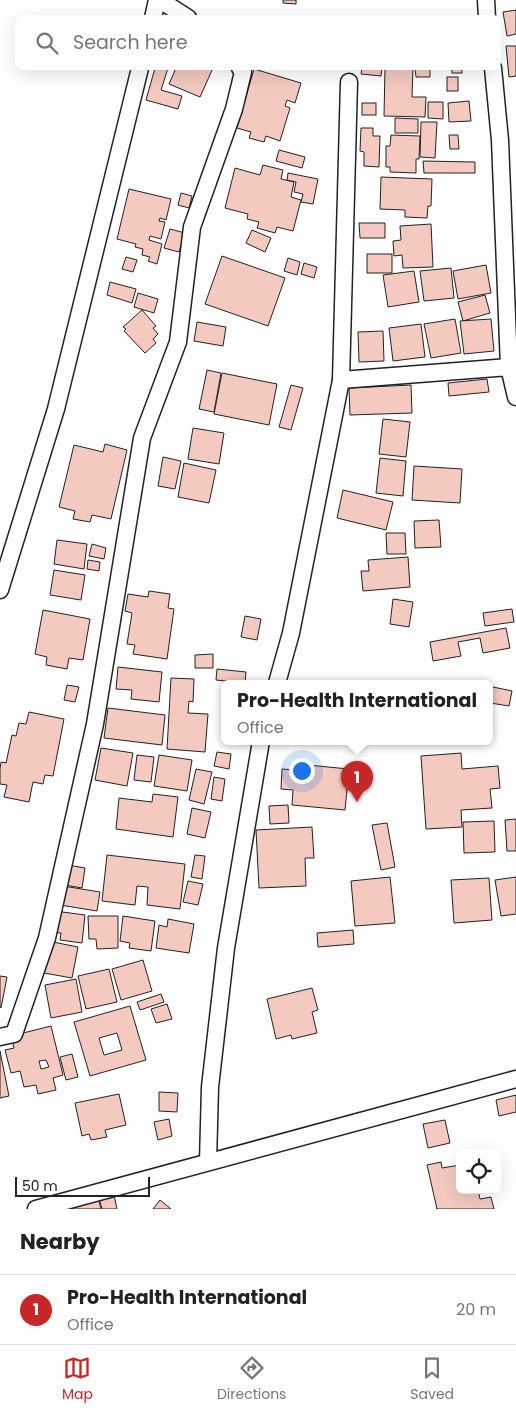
<!DOCTYPE html>
<style>
:root{--surface:#fff;--page:#f2f2f2;--text:#222;--muted:#767676;--line:#e0e0e0;--accent:#c62828}
body{margin:0;font-family:Poppins,sans-serif;background:var(--page);color:var(--text)}
.controls{position:absolute;right:15px;bottom:15px;display:grid;overflow:hidden;border-radius:8px;box-shadow:0 5px 20px #0002}
.controls button{width:45px;height:45px;display:grid;place-items:center;padding:0;border:0;border-bottom:1px solid var(--line);background:var(--surface);color:var(--text);font:25px sans-serif}
.scale{position:absolute;left:15px;bottom:12px;width:135px;box-sizing:border-box;padding-left:5px;border:2px solid #222;border-top:0;font-size:14px;line-height:18px;white-space:nowrap;color:#222;-webkit-text-stroke:4px #fff;paint-order:stroke}
.you{position:absolute;left:301px;top:770px;width:18px;height:18px;margin:-12px;border:4px solid #fff;border-radius:50%;background:#1a73e8;box-shadow:0 0 0 8px #1a73e833}
.badge{display:grid;place-items:center;width:32px;height:32px;border-radius:50%;background:var(--accent);color:#fff;font-size:16px;font-weight:700}
.pin{position:absolute;translate:-50% -41px;filter:drop-shadow(0 1px 2px #0008)}
.pin::after{content:'';position:absolute;top:26px;width:18px;height:15px;background:inherit;clip-path:polygon(0 0,100% 0,50% 100%)}
.popup{position:absolute;left:221px;top:680px;width:272px;height:65px;box-sizing:border-box;display:grid;place-content:center;border-radius:8px;background:var(--surface);filter:drop-shadow(0 1px 4px #0005);font-size:16px;white-space:nowrap;color:var(--muted)}
.popup b{font-size:19px;color:var(--text)}
.popup::after{content:'';position:absolute;left:50%;top:100%;margin-left:-10px;border:10px solid transparent;border-top-color:var(--surface)}
.list{margin:0;padding:0;list-style:none}
h2{display:flex;justify-content:space-between;align-items:center;height:65px;margin:0;padding:0 20px;font-size:21px}
h2 small{font-size:16px;font-weight:400;color:var(--muted)}
.list li{display:grid;grid-template-columns:32px 1fr auto;gap:15px;align-items:center;box-sizing:border-box;height:70px;padding:0 20px;border-top:1px solid var(--line)}
.list b{display:block;font-size:19px;white-space:nowrap}
.list p{margin:0;font-size:16px;white-space:nowrap;color:var(--muted)}
.list em{font-size:16px;font-style:normal;color:var(--muted)}
.icon{flex:none;width:28px;height:28px;fill:none;stroke:currentColor;stroke-width:2;stroke-linecap:round;stroke-linejoin:round}
.map{position:relative;flex:none;width:516px;height:1209px;overflow:hidden}
.search{position:absolute;background:var(--surface);box-shadow:0 5px 20px #0002;left:15px;right:15px;top:15px;height:55px;display:flex;align-items:center;gap:12px;box-sizing:border-box;padding:0 18px;border-radius:8px;color:var(--muted);font-size:19px}
.sheet{height:135px;background:var(--surface)}
nav{display:flex;justify-content:space-around;align-items:center;box-sizing:border-box;height:70px;border-top:1px solid var(--line);background:var(--surface);font-size:14px;color:var(--muted)}
nav a{display:grid;justify-items:center;gap:2px}
nav .on{color:var(--accent)}
.map>svg:first-child{display:block}
</style>
<div class="map">
<svg width="516" height="1209" viewBox="0 0 516 1209">
<rect width="100%" height="100%" fill="#fff"/>
<g fill="#f3c9c0" stroke="#222" fill-rule="evenodd">
<polygon points="283,0 296,0 296,4 283,3"/>
<polygon points="516,10 516,34 507,36 503,12"/>
<polygon points="506,46 516,46 516,76 509,77"/>
<polygon points="155,68 168,68 161,90 182,96 178,109 146,100"/>
<polygon points="176,68 213,68 200,97 169,84"/>
<polygon points="362,68 382,68 381,76 361,74"/>
<polygon points="385,68 413,68 412,97 426,97 425,117 384,116"/>
<polygon points="415,68 430,68 430,77 416,77"/>
<rect x="452" y="68" width="10" height="5"/>
<polygon points="254,69 301,83 295,103 287,100 285,106 290,108 280,141 266,136 264,142 249,138 251,132 237,128"/>
<rect x="447" y="77" width="11" height="14"/>
<polygon points="469,101 471,121 449,122 448,103"/>
<polygon points="428,102 443,102 443,119 428,118"/>
<rect x="362" y="103" width="14" height="12"/>
<polygon points="395,118 418,119 418,133 395,133"/>
<polygon points="421,122 437,122 435,158 420,157"/>
<polygon points="361,128 373,128 373,136 380,136 379,167 364,166 364,152 360,151"/>
<polygon points="391,135 420,136 419,159 416,159 416,173 390,172 390,167 386,167 386,146 390,146"/>
<polygon points="449,135 458,135 459,149 450,149"/>
<polygon points="279,150 305,157 302,168 276,161"/>
<polygon points="423,161 475,162 475,173 424,173"/>
<polygon points="263,165 283,170 281,179 294,182 291,197 301,200 293,231 277,227 275,233 257,228 259,222 247,219 248,214 225,208 235,168 260,175"/>
<polygon points="288,173 318,179 313,204 301,202 303,194 294,192 296,182 287,180"/>
<polygon points="381,177 432,179 431,206 428,206 427,218 405,217 405,210 380,209"/>
<polygon points="129,189 171,199 166,220 160,218 159,221 165,222 161,239 150,236 149,240 162,244 157,264 148,261 150,257 142,255 143,249 135,247 136,244 117,239"/>
<polygon points="181,193 192,196 189,208 178,205"/>
<polygon points="359,223 385,223 385,238 360,238"/>
<polygon points="431,224 433,267 403,268 402,255 394,256 393,241 401,240 400,226"/>
<polygon points="170,229 185,233 179,252 164,248"/>
<polygon points="252,230 271,238 265,252 246,243"/>
<rect x="367" y="254" width="25" height="19"/>
<polygon points="222,256 285,278 268,326 205,304"/>
<polygon points="126,257 137,260 133,272 122,269"/>
<polygon points="288,258 300,262 297,275 284,271"/>
<polygon points="304,263 317,267 314,278 301,274"/>
<polygon points="486,265 491,293 458,299 453,271"/>
<polygon points="451,268 454,298 424,301 420,271"/>
<polygon points="414,271 419,302 388,307 383,275"/>
<polygon points="110,282 136,289 132,303 107,295"/>
<polygon points="138,293 158,299 154,313 134,307"/>
<polygon points="485,295 490,313 463,321 458,302"/>
<polygon points="142,310 156,326 153,328 158,334 153,339 156,343 145,353 124,331 126,329 123,327"/>
<polygon points="455,319 461,353 431,358 424,324"/>
<polygon points="491,319 494,351 464,354 460,321"/>
<polygon points="197,322 226,327 223,346 194,341"/>
<polygon points="421,324 425,357 393,361 389,328"/>
<polygon points="383,331 384,361 359,362 358,332"/>
<polygon points="207,370 221,373 214,412 199,409"/>
<polygon points="222,373 277,384 269,425 214,414"/>
<polygon points="487,379 489,392 449,396 448,383"/>
<polygon points="291,385 303,388 291,430 279,427"/>
<polygon points="411,385 412,413 350,415 349,388"/>
<polygon points="383,419 410,422 406,457 379,454"/>
<polygon points="193,428 224,433 219,464 188,459"/>
<polygon points="105,444 127,450 111,519 92,515 90,522 73,519 75,511 59,507 74,445 103,452"/>
<polygon points="163,457 181,461 175,489 158,486"/>
<polygon points="380,458 406,461 403,496 376,493"/>
<polygon points="184,463 216,470 209,503 178,497"/>
<polygon points="414,466 462,469 460,503 412,500"/>
<polygon points="343,490 393,502 386,530 337,518"/>
<polygon points="439,520 441,547 415,548 414,521"/>
<polygon points="386,533 405,533 406,554 387,554"/>
<polygon points="57,540 87,544 84,569 54,564"/>
<polygon points="92,544 106,548 104,559 89,556"/>
<polygon points="408,557 410,587 363,591 361,571 369,571 368,560"/>
<polygon points="88,560 100,562 99,571 87,569"/>
<polygon points="54,570 85,575 81,600 50,595"/>
<polygon points="149,591 170,594 168,608 174,609 167,659 133,654 135,645 127,644 132,613 125,611 128,594 148,597"/>
<polygon points="393,599 413,602 409,627 390,624"/>
<polygon points="512,609 514,622 485,626 483,613"/>
<polygon points="43,610 90,619 83,660 69,658 67,669 46,665 47,657 35,654"/>
<polygon points="245,616 261,619 257,640 241,637"/>
<polygon points="506,628 510,648 483,653 480,638 458,642 461,656 433,661 430,642"/>
<polygon points="213,654 213,668 195,668 195,655"/>
<polygon points="118,667 162,672 159,702 131,699 132,690 116,689"/>
<polygon points="217,669 246,672 245,683 216,680"/>
<polygon points="171,678 194,679 193,702 189,701 188,713 208,714 205,752 167,749"/>
<polygon points="67,685 79,687 75,702 64,700"/>
<polygon points="493,687 512,691 509,706 490,703"/>
<polygon points="108,708 165,715 162,745 104,738"/>
<polygon points="29,712 64,719 53,776 45,775 43,784 33,782 29,802 4,797 7,785 0,784 0,769 1,762 6,763 12,735 16,736 19,723 26,724"/>
<polygon points="101,748 133,753 127,786 95,780"/>
<polygon points="217,752 231,754 229,769 214,766"/>
<polygon points="461,753 462,769 498,766 500,788 490,789 492,808 461,810 462,827 426,829 421,756"/>
<polygon points="137,755 154,757 151,782 134,780"/>
<polygon points="159,755 192,760 187,791 154,786"/>
<polygon points="297,764 349,769 345,810 292,805 293,790 281,789 282,769 296,770"/>
<polygon points="196,769 212,772 204,804 189,800"/>
<polygon points="214,777 225,779 222,801 211,799"/>
<polygon points="153,794 178,797 173,837 116,829 119,798 152,802"/>
<polygon points="288,805 289,823 270,824 269,806"/>
<polygon points="192,808 211,812 205,838 187,834"/>
<polygon points="516,819 516,851 507,851 505,820"/>
<polygon points="494,821 495,852 464,853 463,822"/>
<polygon points="387,823 395,867 381,870 372,825"/>
<polygon points="312,827 314,858 305,858 306,886 259,888 256,830"/>
<polygon points="107,855 185,864 180,909 147,905 148,887 137,886 135,905 102,901"/>
<polygon points="195,855 205,856 202,879 191,877"/>
<polygon points="68,865 85,868 82,888 65,885"/>
<polygon points="390,877 395,923 355,926 351,881"/>
<polygon points="516,877 516,914 501,916 495,880"/>
<polygon points="489,878 492,920 454,923 451,880"/>
<polygon points="188,881 203,884 198,905 183,902"/>
<polygon points="63,886 100,892 97,911 60,905"/>
<polygon points="55,911 85,915 82,943 60,940 61,933 52,932"/>
<polygon points="88,916 118,916 118,948 97,949 96,939 89,939"/>
<polygon points="123,916 155,921 151,951 129,948 130,943 120,941"/>
<polygon points="168,919 194,924 189,953 156,948 159,925 167,927"/>
<polygon points="353,930 354,944 318,947 317,933"/>
<polygon points="48,941 78,947 72,978 44,973"/>
<polygon points="143,960 152,991 121,1000 112,969"/>
<polygon points="109,969 117,1002 86,1009 78,976"/>
<polygon points="0,976 7,977 1,1008 0,1007"/>
<polygon points="76,979 82,1012 51,1018 45,985"/>
<polygon points="312,988 318,1010 312,1012 317,1033 292,1039 291,1035 276,1039 267,999"/>
<polygon points="161,994 164,1002 140,1010 137,1002"/>
<polygon points="167,1004 172,1019 156,1023 151,1009"/>
<path d="M130,1006L146,1060L90,1076L74,1022ZM117,1033L122,1050L104,1055L99,1038Z"/>
<path d="M51,1026L63,1075L53,1078L56,1090L38,1094L36,1085L24,1087L20,1071L11,1073L5,1050L14,1048L11,1036ZM46,1060L49,1067L41,1069L39,1061Z"/>
<polygon points="0,1051 9,1096 0,1098"/>
<polygon points="72,1054 78,1077 66,1080 60,1057"/>
<polygon points="159,1092 178,1093 177,1112 159,1111"/>
<polygon points="119,1094 126,1125 105,1130 107,1137 91,1140 89,1134 82,1136 75,1103"/>
<polygon points="516,1095 516,1112 499,1116 496,1100"/>
<polygon points="169,1119 172,1136 158,1140 154,1122"/>
<polygon points="445,1120 450,1143 428,1148 423,1124"/>
<polygon points="441,1162 442,1168 460,1165 460,1190 478,1190 480,1199 491,1197 494,1209 436,1209 437,1209 427,1165"/>
<polygon points="114,1195 117,1209 102,1209 99,1198"/>
<polygon points="89,1200 90,1203 99,1201 101,1209 68,1209 75,1207 75,1204"/>
<polygon points="160,1200 171,1209 153,1209"/>
</g>
<g fill="none" stroke-linecap="round" stroke-linejoin="round">
<defs>
<g id="street">
<polyline points="160,0 188,18"/>
<polyline points="486,0 487,18"/>
<polyline points="153,18 157,0"/>
<polyline points="493,68 500,140 509,367"/>
<polyline points="341,380 509,367 516,397"/>
<polyline points="0,590 56,409 140,68"/>
<polyline points="277,683 291,633 341,380 349,82"/>
<polyline points="0,1037 14,1034 47,938 95,724 142,438 178,342 192,227 234,109 243,72 240,68"/>
<polyline points="208,1162 210,1087 226,948 261,741"/>
<polyline points="36,1209 516,1079"/>
</g>
</defs>
<use href="#street" stroke="#222" stroke-width="19"/>
<use href="#street" stroke="#fff" stroke-width="16"/>
</g>
</svg>
<div class="controls">
<button><svg class="icon" aria-label="locate" viewBox="0 0 24 24"><circle cx="12" cy="12" r="6"/><path d="M12 2v4M12 18v4M2 12h4M18 12h4"/></svg></button>
</div>
<div class="scale">50 m</div>
<div class="you"></div>
<div class="pin badge" style="left:357px;top:802px">1</div>
<div class="popup"><b>Pro-Health International</b>Office</div>
<div class="search"><svg class="icon" aria-label="search" viewBox="0 0 24 24"><circle cx="10" cy="10" r="6"/><path d="M15 15l6 6"/></svg>Search here</div>
</div>
<section class="sheet">
<h2>Nearby<small></small></h2>
<ul class="list">
<li><span class="badge">1</span><div><b>Pro-Health International</b><p>Office</p></div><em>20 m</em></li>
</ul>
</section>
<nav>
<a class="on"><svg class="icon" aria-label="map" viewBox="0 0 24 24"><path d="M3 6l6-2 6 2 6-2v14l-6 2-6-2-6 2zM9 4v14M15 6v14"/></svg>Map</a>
<a><svg class="icon" aria-label="directions" viewBox="0 0 24 24"><path d="M12 3l9 9-9 9-9-9zM9 14v-3h6M13 9l2 2-2 2"/></svg>Directions</a>
<a><svg class="icon" aria-label="saved" viewBox="0 0 24 24"><path d="M7 4h10v16l-5-4-5 4z"/></svg>Saved</a>
</nav>
